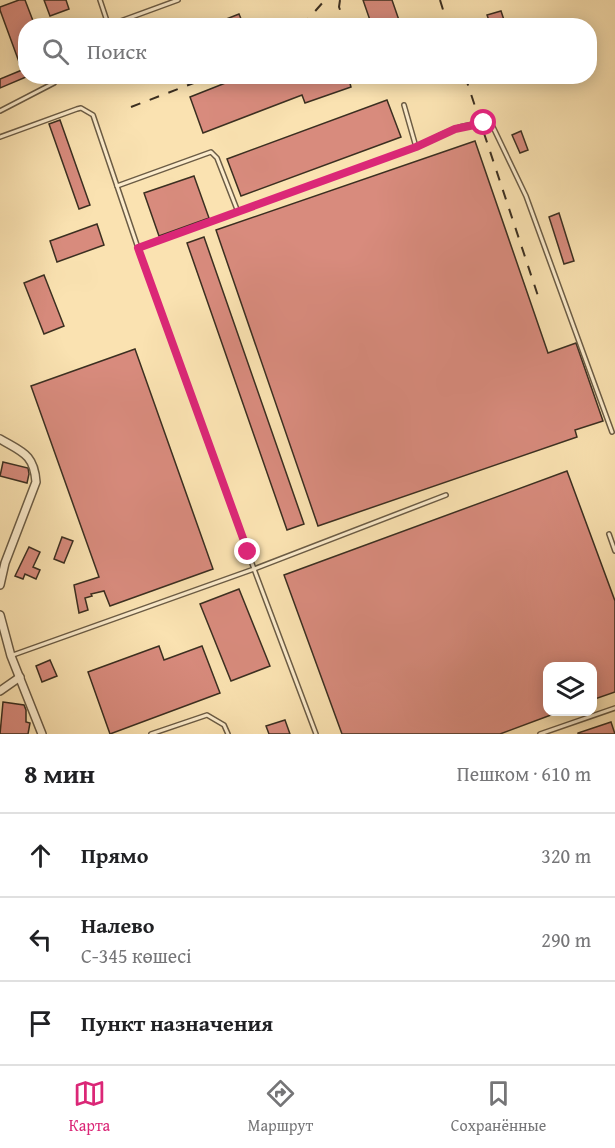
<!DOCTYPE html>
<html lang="ru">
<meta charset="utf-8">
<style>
:root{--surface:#fff;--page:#f2f2f2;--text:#202124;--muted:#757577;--line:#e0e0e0;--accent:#db2777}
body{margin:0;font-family:"Gentium Book Plus",serif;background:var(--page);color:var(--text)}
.controls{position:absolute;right:18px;bottom:18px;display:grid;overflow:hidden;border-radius:12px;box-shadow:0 3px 15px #0003}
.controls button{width:54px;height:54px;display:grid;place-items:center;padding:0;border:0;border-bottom:2px solid var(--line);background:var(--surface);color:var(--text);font:30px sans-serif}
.stop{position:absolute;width:18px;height:18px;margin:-14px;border:4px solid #db2777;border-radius:50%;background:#fff}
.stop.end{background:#db2777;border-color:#fff;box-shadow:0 2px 6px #0008}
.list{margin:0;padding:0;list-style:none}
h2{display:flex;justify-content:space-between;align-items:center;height:78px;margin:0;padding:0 24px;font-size:26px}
h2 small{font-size:20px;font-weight:400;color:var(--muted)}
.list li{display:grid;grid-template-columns:39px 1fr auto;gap:18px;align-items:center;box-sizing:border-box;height:84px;padding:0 24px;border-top:2px solid var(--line)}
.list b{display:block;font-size:22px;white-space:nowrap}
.list p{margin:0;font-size:20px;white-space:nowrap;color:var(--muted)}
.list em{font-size:20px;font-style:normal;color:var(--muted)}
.icon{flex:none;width:33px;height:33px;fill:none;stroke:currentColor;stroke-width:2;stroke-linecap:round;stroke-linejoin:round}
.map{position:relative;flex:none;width:615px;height:734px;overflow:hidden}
.search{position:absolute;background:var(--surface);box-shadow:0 3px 15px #0003;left:18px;right:18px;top:18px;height:66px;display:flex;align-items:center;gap:15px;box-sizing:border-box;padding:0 21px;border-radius:24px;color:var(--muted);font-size:22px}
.sheet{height:330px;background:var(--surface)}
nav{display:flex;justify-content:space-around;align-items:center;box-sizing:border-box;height:84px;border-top:2px solid var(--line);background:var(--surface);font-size:16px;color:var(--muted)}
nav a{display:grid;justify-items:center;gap:3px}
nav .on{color:var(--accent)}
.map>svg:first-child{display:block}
</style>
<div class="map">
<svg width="615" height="734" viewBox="0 0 615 734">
<rect width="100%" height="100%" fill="#fae2b1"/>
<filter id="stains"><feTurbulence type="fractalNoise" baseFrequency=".00333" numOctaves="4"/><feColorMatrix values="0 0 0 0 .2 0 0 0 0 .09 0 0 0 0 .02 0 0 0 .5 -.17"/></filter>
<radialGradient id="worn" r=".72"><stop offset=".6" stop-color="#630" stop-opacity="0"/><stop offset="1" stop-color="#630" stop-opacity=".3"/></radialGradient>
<g fill="#d88b7d" stroke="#3b2f21" stroke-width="1.5">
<polygon points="19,0 25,0 35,26 26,26 26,77 0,88 0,79 22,70 0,10 0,7"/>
<polygon points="44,0 66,0 69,9 50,16"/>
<polygon points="363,0 392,0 401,26 372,26"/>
<polygon points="501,11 506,26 491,26 487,15"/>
<polygon points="239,14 244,26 211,26 211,25"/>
<polygon points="243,76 348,76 351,87 305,103 302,95 203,133 190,97"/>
<polygon points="387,100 401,137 241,196 227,159"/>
<polygon points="60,120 90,205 79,209 49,124"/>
<polygon points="521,131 528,150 520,153 512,135"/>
<polygon points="475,141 548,353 576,343 603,421 575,430 577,437 318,526 216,230"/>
<polygon points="194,176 209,218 159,236 144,193"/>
<polygon points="559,213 574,261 564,264 549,217"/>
<polygon points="97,224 104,245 57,262 50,241"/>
<polygon points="204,237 304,524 287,530 187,243"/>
<polygon points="44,275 64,326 44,334 24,283"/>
<polygon points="135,349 213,569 110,606 104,591 91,594 92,596 85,598 88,610 79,613 74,585 99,577 31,386"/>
<polygon points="3,462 28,468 29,474 27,483 0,476"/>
<polygon points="567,471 615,601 615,692 592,700 592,666 548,666 548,711 559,712 500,734 342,734 284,575"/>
<polygon points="62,537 73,541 64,563 54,559"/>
<polygon points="29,547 40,552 33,567 40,570 36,579 25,574 23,579 15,576"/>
<polygon points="239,589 270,666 231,681 200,604"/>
<polygon points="159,646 164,660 202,646 220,693 110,734 88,672"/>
<polygon points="50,660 57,676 42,682 36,666"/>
<polygon points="3,702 24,705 26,710 26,722 30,723 28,734 0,734"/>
<polygon points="285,720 290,734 269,734 266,726"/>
<polygon points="611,722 615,734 578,734 578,733"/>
</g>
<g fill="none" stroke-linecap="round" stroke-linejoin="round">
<defs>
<g id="service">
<polyline points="100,0 108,24"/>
<polyline points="107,26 178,0"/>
<polyline points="0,111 54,83 60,76"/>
<polyline points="0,137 77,109 81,108 93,115 138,248 254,569 13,655"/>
<path d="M416,147C438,137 469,116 493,127L526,196L612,432"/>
<polyline points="117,186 211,152 217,158 238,212"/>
<polyline points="138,248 416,147 404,105"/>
<polyline points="609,534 615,551"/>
<polyline points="151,734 207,715 224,725 228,734"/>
<polyline points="316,734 254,569 446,495"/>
<polyline points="540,734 615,708"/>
</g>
<g id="minor">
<path d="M0,439C22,452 34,454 36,482L5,563L0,585"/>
<polyline points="0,615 11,656 42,734"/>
<polyline points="0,691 20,677"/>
</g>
</defs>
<use href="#service" stroke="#6b5c45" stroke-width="6"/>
<use href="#minor" stroke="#6b5c45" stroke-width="10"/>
<use href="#service" stroke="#fceccc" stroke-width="3"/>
<use href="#minor" stroke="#fceccc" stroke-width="7"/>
<g stroke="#3b2f21" stroke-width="2" stroke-dasharray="10 10" stroke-linecap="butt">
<polyline points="340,0 339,7 346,26"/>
<polyline points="440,0 448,26"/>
<polyline points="302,26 325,0"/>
<polyline points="366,76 368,82"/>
<polyline points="465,76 540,302"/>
<polyline points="131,107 212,76"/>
</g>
</g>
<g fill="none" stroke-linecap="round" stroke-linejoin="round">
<polyline stroke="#db2777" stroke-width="8" points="248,552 138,248 416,147 455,129 484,123"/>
</g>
<rect width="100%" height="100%" filter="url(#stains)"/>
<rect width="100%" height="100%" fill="url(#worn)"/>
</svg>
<div class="controls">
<button><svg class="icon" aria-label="layers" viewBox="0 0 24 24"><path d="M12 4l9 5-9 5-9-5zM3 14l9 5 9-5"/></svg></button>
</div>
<div class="stop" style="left:484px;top:123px"></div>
<div class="stop end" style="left:248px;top:552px"></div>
<div class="search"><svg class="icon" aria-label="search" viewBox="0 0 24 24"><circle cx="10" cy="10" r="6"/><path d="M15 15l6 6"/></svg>Поиск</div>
</div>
<section class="sheet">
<h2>8 мин<small>Пешком · 610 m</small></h2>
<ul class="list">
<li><svg class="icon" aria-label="ahead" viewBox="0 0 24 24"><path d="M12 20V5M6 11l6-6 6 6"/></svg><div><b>Прямо</b></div><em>320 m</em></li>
<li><svg class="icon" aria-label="left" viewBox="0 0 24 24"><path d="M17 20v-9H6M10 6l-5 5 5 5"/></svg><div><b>Налево</b><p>С-345 көшесі</p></div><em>290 m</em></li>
<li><svg class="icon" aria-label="arrive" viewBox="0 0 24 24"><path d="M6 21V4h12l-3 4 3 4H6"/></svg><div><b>Пункт назначения</b></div></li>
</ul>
</section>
<nav>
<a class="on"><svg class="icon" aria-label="map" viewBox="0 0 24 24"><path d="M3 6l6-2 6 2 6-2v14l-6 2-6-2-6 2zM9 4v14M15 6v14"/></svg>Карта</a>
<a><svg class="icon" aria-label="directions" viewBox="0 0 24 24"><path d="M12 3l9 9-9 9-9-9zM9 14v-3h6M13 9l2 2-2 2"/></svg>Маршрут</a>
<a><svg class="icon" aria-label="saved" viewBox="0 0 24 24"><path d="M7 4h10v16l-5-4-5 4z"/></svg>Сохранённые</a>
</nav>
